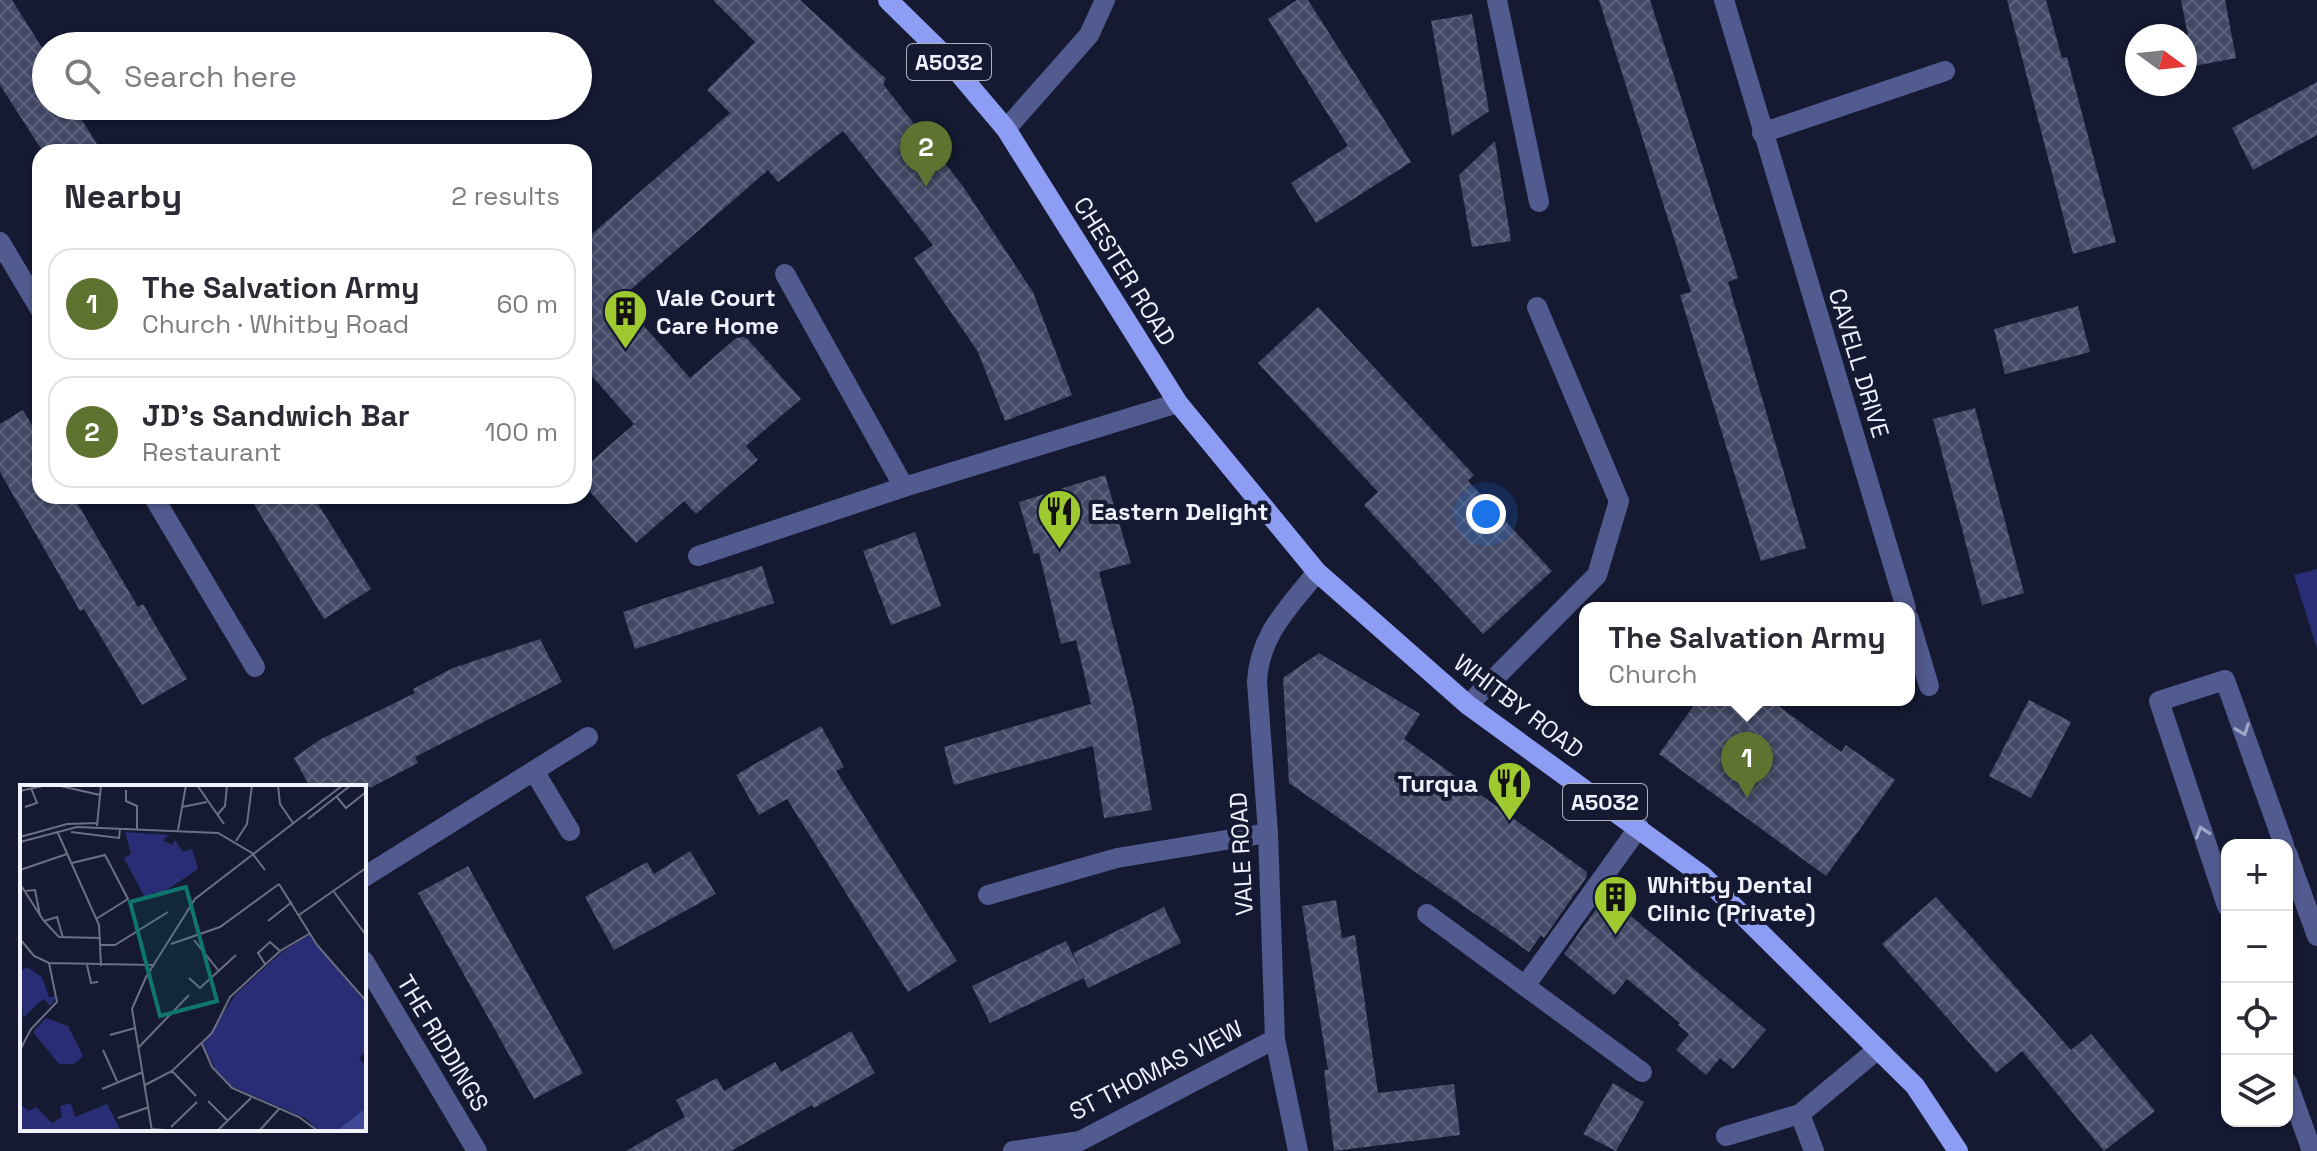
<!DOCTYPE html>
<meta charset="utf-8">
<style>
:root{--surface:#fff;--page:#f7f7f7;--text:#2b2b33;--muted:#7c7c81;--line:#e1e1e2;--accent:#5f7331}
body{margin:0;font-family:"Space Grotesk",sans-serif;background:var(--page);color:var(--text)}
.controls{position:absolute;right:24px;bottom:24px;display:grid;overflow:hidden;border-radius:16px;box-shadow:0 2px 6px #0004}
.controls button{width:72px;height:72px;display:grid;place-items:center;padding:0;border:0;border-bottom:2px solid var(--line);background:var(--surface);color:var(--text);font:40px sans-serif}
.compass{position:absolute;left:2125px;top:24px;width:72px;height:72px;border-radius:50%;background:var(--surface);box-shadow:0 2px 6px #0004;rotate:105deg}
.you{position:absolute;left:1486px;top:514px;width:28px;height:28px;margin:-20px;border:6px solid #fff;border-radius:50%;background:#1a73e8;box-shadow:0 0 0 12px #1a73e833}
.badge{display:grid;place-items:center;width:52px;height:52px;border-radius:50%;background:var(--accent);color:#fff;font-size:26px;font-weight:700}
.pin{position:absolute;translate:-50% -66px;filter:drop-shadow(0 2px 4px #0008)}
.pin::after{content:'';position:absolute;top:42px;width:28px;height:24px;background:inherit;clip-path:polygon(0 0,100% 0,50% 100%)}
.popup{position:absolute;left:1579px;top:602px;width:336px;height:104px;box-sizing:border-box;display:grid;place-content:center;border-radius:16px;background:var(--surface);filter:drop-shadow(0 2px 6px #0005);font-size:26px;white-space:nowrap;color:var(--muted)}
.popup b{font-size:30px;color:var(--text)}
.popup::after{content:'';position:absolute;left:50%;top:100%;margin-left:-16px;border:16px solid transparent;border-top-color:var(--surface)}
.list{margin:0;padding:0;list-style:none}
h2{display:flex;justify-content:space-between;align-items:center;height:104px;margin:0;padding:0 32px;font-size:34px}
h2 small{font-size:26px;font-weight:400;color:var(--muted)}
.list li{display:grid;grid-template-columns:52px 1fr auto;gap:24px;align-items:center;box-sizing:border-box;height:112px;margin:0 16px 16px;padding:0 16px;border:2px solid var(--line);border-radius:24px}
.list b{display:block;font-size:30px;white-space:nowrap}
.list p{margin:0;font-size:26px;white-space:nowrap;color:var(--muted)}
.list em{font-size:26px;font-style:normal;color:var(--muted)}
.icon{flex:none;width:44px;height:44px;fill:none;stroke:currentColor;stroke-width:2;stroke-linecap:round;stroke-linejoin:round}
.map{position:relative;flex:none;width:2317px;height:1151px;overflow:hidden}
.search{position:absolute;background:var(--surface);box-shadow:0 2px 6px #0004;left:32px;top:32px;width:560px;height:88px;display:flex;align-items:center;gap:20px;box-sizing:border-box;padding:0 28px;border-radius:44px;color:var(--muted);font-size:30px}
.panel{position:absolute;background:var(--surface);box-shadow:0 2px 6px #0004;left:32px;top:144px;width:560px;height:360px;border-radius:24px}
.map>svg:first-child{display:block}
</style>
<div class="map">
<svg width="2317" height="1151" viewBox="0 0 2317 1151">
<defs>
<pattern id="building-cross-hatch" width="8" height="8" patternUnits="userSpaceOnUse" patternTransform="scale(2)"><rect width="8" height="8" fill="#434966"/><path d="M0 0l8 8M0 8l8-8" fill="none" stroke="#5e647d"/></pattern>
</defs>
<rect width="100%" height="100%" fill="#151932"/>
<polygon fill="#282d75" points="2317,569 2317,649 2294,575"/>
<g fill="url(#building-cross-hatch)">
<polygon points="0,0 12,0 46,54 46,106 73,106 102,152 43,152 0,85"/>
<polygon points="713,0 800,0 886,79 883,84 962,185 1033,292 1072,395 1005,421 978,352 914,258 933,245 843,131 778,182 768,170 620,299 690,378 742,333 801,399 746,446 758,460 696,514 684,501 636,543 584,485 584,468 634,424 584,367 584,241 730,113 707,90 755,42"/>
<polygon points="1297,0 1308,0 1411,162 1316,223 1291,183 1348,146 1268,19"/>
<polygon points="1599,0 1650,0 1738,278 1728,282 1806,548 1761,561 1680,295 1691,292"/>
<polygon points="2007,0 2046,0 2062,58 2067,57 2116,242 2073,254"/>
<polygon points="2181,0 2225,0 2236,58 2194,66"/>
<polygon points="1472,14 1489,111 1452,136 1431,21"/>
<polygon points="2317,82 2317,135 2253,170 2232,128"/>
<polygon points="1495,141 1511,241 1472,247 1459,175"/>
<polygon points="2078,306 2090,352 2005,374 1994,329"/>
<polygon points="1318,307 1474,475 1468,481 1552,571 1483,634 1364,505 1378,492 1258,363"/>
<polygon points="1975,408 2024,593 1982,605 1933,419"/>
<polygon points="23,410 40,438 40,496 73,496 138,607 143,604 187,679 142,705 84,609 80,611 0,472 0,424"/>
<polygon points="1105,475 1131,563 1099,572 1134,707 1152,810 1104,818 1093,746 954,785 944,747 1091,704 1076,640 1061,644 1039,553 1034,554 1019,502"/>
<polygon points="249,496 313,496 371,589 324,619"/>
<polygon points="915,532 941,606 891,625 863,551"/>
<polygon points="762,566 774,603 635,649 623,612"/>
<polygon points="540,639 562,682 415,757 418,763 372,787 310,787 294,758 321,739 415,693 413,689 453,668"/>
<polygon points="1319,653 1420,714 1404,739 1587,872 1586,878 1544,938 1541,935 1529,952 1289,783 1283,678"/>
<polygon points="1698,700 1770,700 1841,752 1846,745 1895,780 1826,876 1659,754"/>
<polygon points="2029,700 2071,722 2031,798 1989,776"/>
<polygon points="821,726 844,767 836,771 957,961 908,992 787,799 759,815 736,775"/>
<polygon points="690,851 716,894 614,950 585,897 647,862 654,874"/>
<polygon points="468,866 583,1073 534,1099 418,893"/>
<polygon points="1606,895 1766,1030 1733,1069 1720,1058 1706,1075 1676,1050 1689,1034 1678,1025 1680,1023 1627,979 1614,995 1564,954"/>
<polygon points="1936,897 2071,1050 2091,1034 2155,1111 2104,1151 2022,1051 1996,1073 1882,944"/>
<polygon points="1336,900 1342,938 1355,935 1378,1093 1454,1084 1460,1135 1334,1151 1324,1070 1328,1070 1302,906"/>
<polygon points="1164,907 1181,943 1088,988 1073,953"/>
<polygon points="1066,941 1084,978 990,1023 972,986"/>
<polygon points="851,1031 875,1073 814,1108 812,1105 731,1151 626,1151 685,1117 676,1100 717,1078 724,1091 775,1062 781,1072"/>
<polygon points="1613,1083 1644,1102 1616,1151 1583,1134"/>
</g>
<g fill="none" stroke-linecap="round" stroke-linejoin="round">
<g stroke="#525b8f" stroke-width="20">
<polyline points="1497,0 1539,202"/>
<polyline points="785,274 904,487"/>
<polyline points="698,556 904,487 1178,403"/>
<polyline points="1468,705 1597,575 1619,501 1537,307"/>
<polyline points="2287,853 2317,936"/>
<polyline points="2227,906 2159,701 2225,680 2284,845"/>
<polyline points="1427,914 1642,1072"/>
<polyline points="1525,986 1639,827"/>
<polyline points="2287,1082 2312,1151"/>
</g>
<g stroke="#525b8f" stroke-width="20">
<polyline points="1724,0 1906,608"/>
<polyline points="1762,133 1945,71"/>
<polyline points="0,242 40,309"/>
<polyline points="153,496 255,667"/>
<polyline points="1909,619 1929,686"/>
<polyline points="534,771 570,831"/>
<polyline points="364,877 588,737"/>
<polyline points="988,895 1117,858 1268,833"/>
<polyline points="364,961 477,1151"/>
<polyline points="1800,1114 1814,1151"/>
<polyline points="1726,1136 1800,1114 1878,1049"/>
<polyline points="1013,1151 1080,1141 1275,1039"/>
<path d="M1298,1151L1275,1039L1268,833L1257,682C1259,635 1289,607 1317,572"/>
</g>
<polyline stroke="#525b8f" stroke-width="20" points="1006,129 1089,35 1105,0"/>
<polyline stroke="#8d9df3" stroke-width="20" points="888,0 940,51 1006,129 1178,403 1317,572 1468,705 1703,876 1915,1086 1958,1151"/>
</g>
<defs><path id="oneway-chevron" d="M-2-3.5L2.5 0L-2 3.5" fill="none" stroke-width="1.6" stroke-linecap="round" stroke-linejoin="round" transform="scale(2)"/></defs>
<g stroke="#a0a6c6">
<use href="#oneway-chevron" transform="translate(2243 730) rotate(70)"/>
<use href="#oneway-chevron" transform="translate(2202 832) rotate(-108)"/>
</g>
<defs>
<symbol id="building-pin" viewBox="-11 -11 22 30"><path d="M0 17L-7.5 6A9.5 9.5 0 1 1 7.5 6Z" fill="#9eca2f" stroke="#151932"/><path d="M-4-6H4V6H1V3H-1V6H-4ZM-2.5-4.3h1.7v1.8h-1.7ZM.8-4.3h1.7v1.8H.8ZM-2.5-1h1.7V.8h-1.7ZM.8-1h1.7V.8H.8Z" fill="#111"/></symbol>
<symbol id="restaurant-pin" viewBox="-11 -11 22 30"><path d="M0 17L-7.5 6A9.5 9.5 0 1 1 7.5 6Z" fill="#9eca2f" stroke="#151932"/><path d="M-5-6h1v4h1v-4h1v4h1v-4h1v5L-1.5 .5V6h-2V.5L-5-1ZM5-6V6H3V1.5H1.5Q1.5-4 5-6Z" fill="#111"/></symbol>
</defs>
<g fill-rule="evenodd">
<use href="#building-pin" x="600" y="286" width="51" height="69"/>
<use href="#restaurant-pin" x="1034" y="486" width="51" height="69"/>
<use href="#restaurant-pin" x="1484" y="758" width="51" height="69"/>
<use href="#building-pin" x="1590" y="872" width="51" height="69"/>
</g>
<g text-anchor="middle" dominant-baseline="central" stroke-width="8" stroke-linejoin="round" paint-order="stroke">
<g fill="#151932" stroke="#aeb1c0" stroke-width="2">
<rect x="907" y="44" width="84" height="36" rx="6"/>
<rect x="1563" y="784" width="84" height="36" rx="6"/>
</g>
<g font-size="22" font-weight="bold" fill="#eff2fd">
<text x="949" y="62">A5032</text>
<text x="1605" y="802">A5032</text>
</g>
<g font-size="24" fill="#eff2fd" stroke="#151932">
<text transform="translate(1125 271) rotate(58)">CHESTER ROAD</text>
<text transform="translate(1859 363) rotate(73)">CAVELL DRIVE</text>
<text transform="translate(1519 706) rotate(37)">WHITBY ROAD</text>
<text transform="translate(1241 854) rotate(-93)">VALE ROAD</text>
<text transform="translate(443 1043) rotate(59)">THE RIDDINGS</text>
<text transform="translate(1156 1070) rotate(-27)">ST THOMAS VIEW</text>
</g>
<g font-size="24" font-weight="bold" fill="#eff2fd" stroke="#151932" text-anchor="start">
<text x="656" y="297">Vale Court<tspan x="656" dy="28">Care Home</tspan></text>
<text x="1091" y="511">Eastern Delight</text>
<text x="1478" y="783" text-anchor="end">Turqua</text>
<text x="1647" y="884">Whitby Dental<tspan x="1647" dy="28">Clinic (Private)</tspan></text>
</g>
</g>
<g transform="translate(20 785)">
<rect width="346" height="346" fill="#151932"/>
<path d="M105,47L149,50L143,55L152,60L155,55L163,67L172,64L178,84L138,111L135,107L125,113L104,73L111,69ZM289,150L346,219V266L339,273L346,281V346H299L285,333L211,301L196,285L183,259L215,210L262,167ZM7,182L22,192L29,212L36,211L31,221L23,214L3,233L0,186ZM26,233L48,241L63,271L54,279H39L13,247ZM51,318L55,332L87,319L101,346H0V319L9,326L16,322L32,338L42,332L40,321Z" fill="#282d75"/>
<path d="M343,325L346,346H317Z" fill="#3e4895"/>
<path fill="none" stroke="#6c7083" stroke-width="2" d="M36,0L80,10M177,0L204,39M258,0L260,19L273,38M106,5V16L117,21V44M0,6L27,0M316,11L326,23L346,7M5,22L17,18L11,3M162,22L187,17M197,30L205,21L207,0M288,34L331,0M77,41L81,0M158,45L166,0M37,46L79,140L81,181M51,47L99,53L100,44M0,52L47,39L77,38M216,56L227,39L232,0M0,57L57,42L198,48L232,68L245,85M52,78L85,70L108,114L76,134M0,85L47,69M0,99L20,130M259,99L297,160L346,216M4,106L15,105L20,130L24,136L37,132L43,153M314,107L346,150M279,130L346,83M24,136L39,152L81,153M248,136L272,117M0,154L14,171L29,178L133,180M174,155L198,185M151,159L200,142L259,99M81,160H95L148,127M245,179L238,168L250,157L260,166M67,180L71,198L78,197M169,193L180,203L216,170M90,250L115,243M182,259L192,282L212,303L279,332L298,346M119,262L169,210M0,265L11,244L37,217L29,178M83,265L97,296M152,286L176,311M125,300L152,286L192,248L210,212L260,166L289,149M82,304L123,287M188,316L208,336M98,333L129,322M151,342L177,317M132,344L156,346M132,346L112,224L126,192L175,114L323,0M197,346L231,313M239,346L259,324"/>
<path fill="#0f766e" fill-opacity="0.15" stroke="#0f766e" stroke-width="4" d="M166,102L197,216L140,231L110,117Z"/>
<rect width="346" height="346" fill="none" stroke="#eff2fd" stroke-width="4"/>
</g>
</svg>
<div class="controls">
<button>+</button>
<button>−</button>
<button><svg class="icon" aria-label="locate" viewBox="0 0 24 24"><circle cx="12" cy="12" r="6"/><path d="M12 2v4M12 18v4M2 12h4M18 12h4"/></svg></button>
<button><svg class="icon" aria-label="layers" viewBox="0 0 24 24"><path d="M12 4l9 5-9 5-9-5zM3 14l9 5 9-5"/></svg></button>
</div>
<svg class="compass" viewBox="-18 -18 36 36"><path d="M0-13l5 13h-10z" fill="#e53935"/><path d="M0 13l5-13h-10z" fill="#7c7c81"/></svg>
<div class="you"></div>
<div class="pin badge" style="left:1747px;top:798px">1</div>
<div class="popup"><b>The Salvation Army</b>Church</div>
<div class="pin badge" style="left:926px;top:187px">2</div>
<div class="search"><svg class="icon" aria-label="search" viewBox="0 0 24 24"><circle cx="10" cy="10" r="6"/><path d="M15 15l6 6"/></svg>Search here</div>
<section class="panel">
<h2>Nearby<small>2 results</small></h2>
<ul class="list">
<li><span class="badge">1</span><div><b>The Salvation Army</b><p>Church · Whitby Road</p></div><em>60 m</em></li>
<li><span class="badge">2</span><div><b>JD's Sandwich Bar</b><p>Restaurant</p></div><em>100 m</em></li>
</ul>
</section>
</div>
